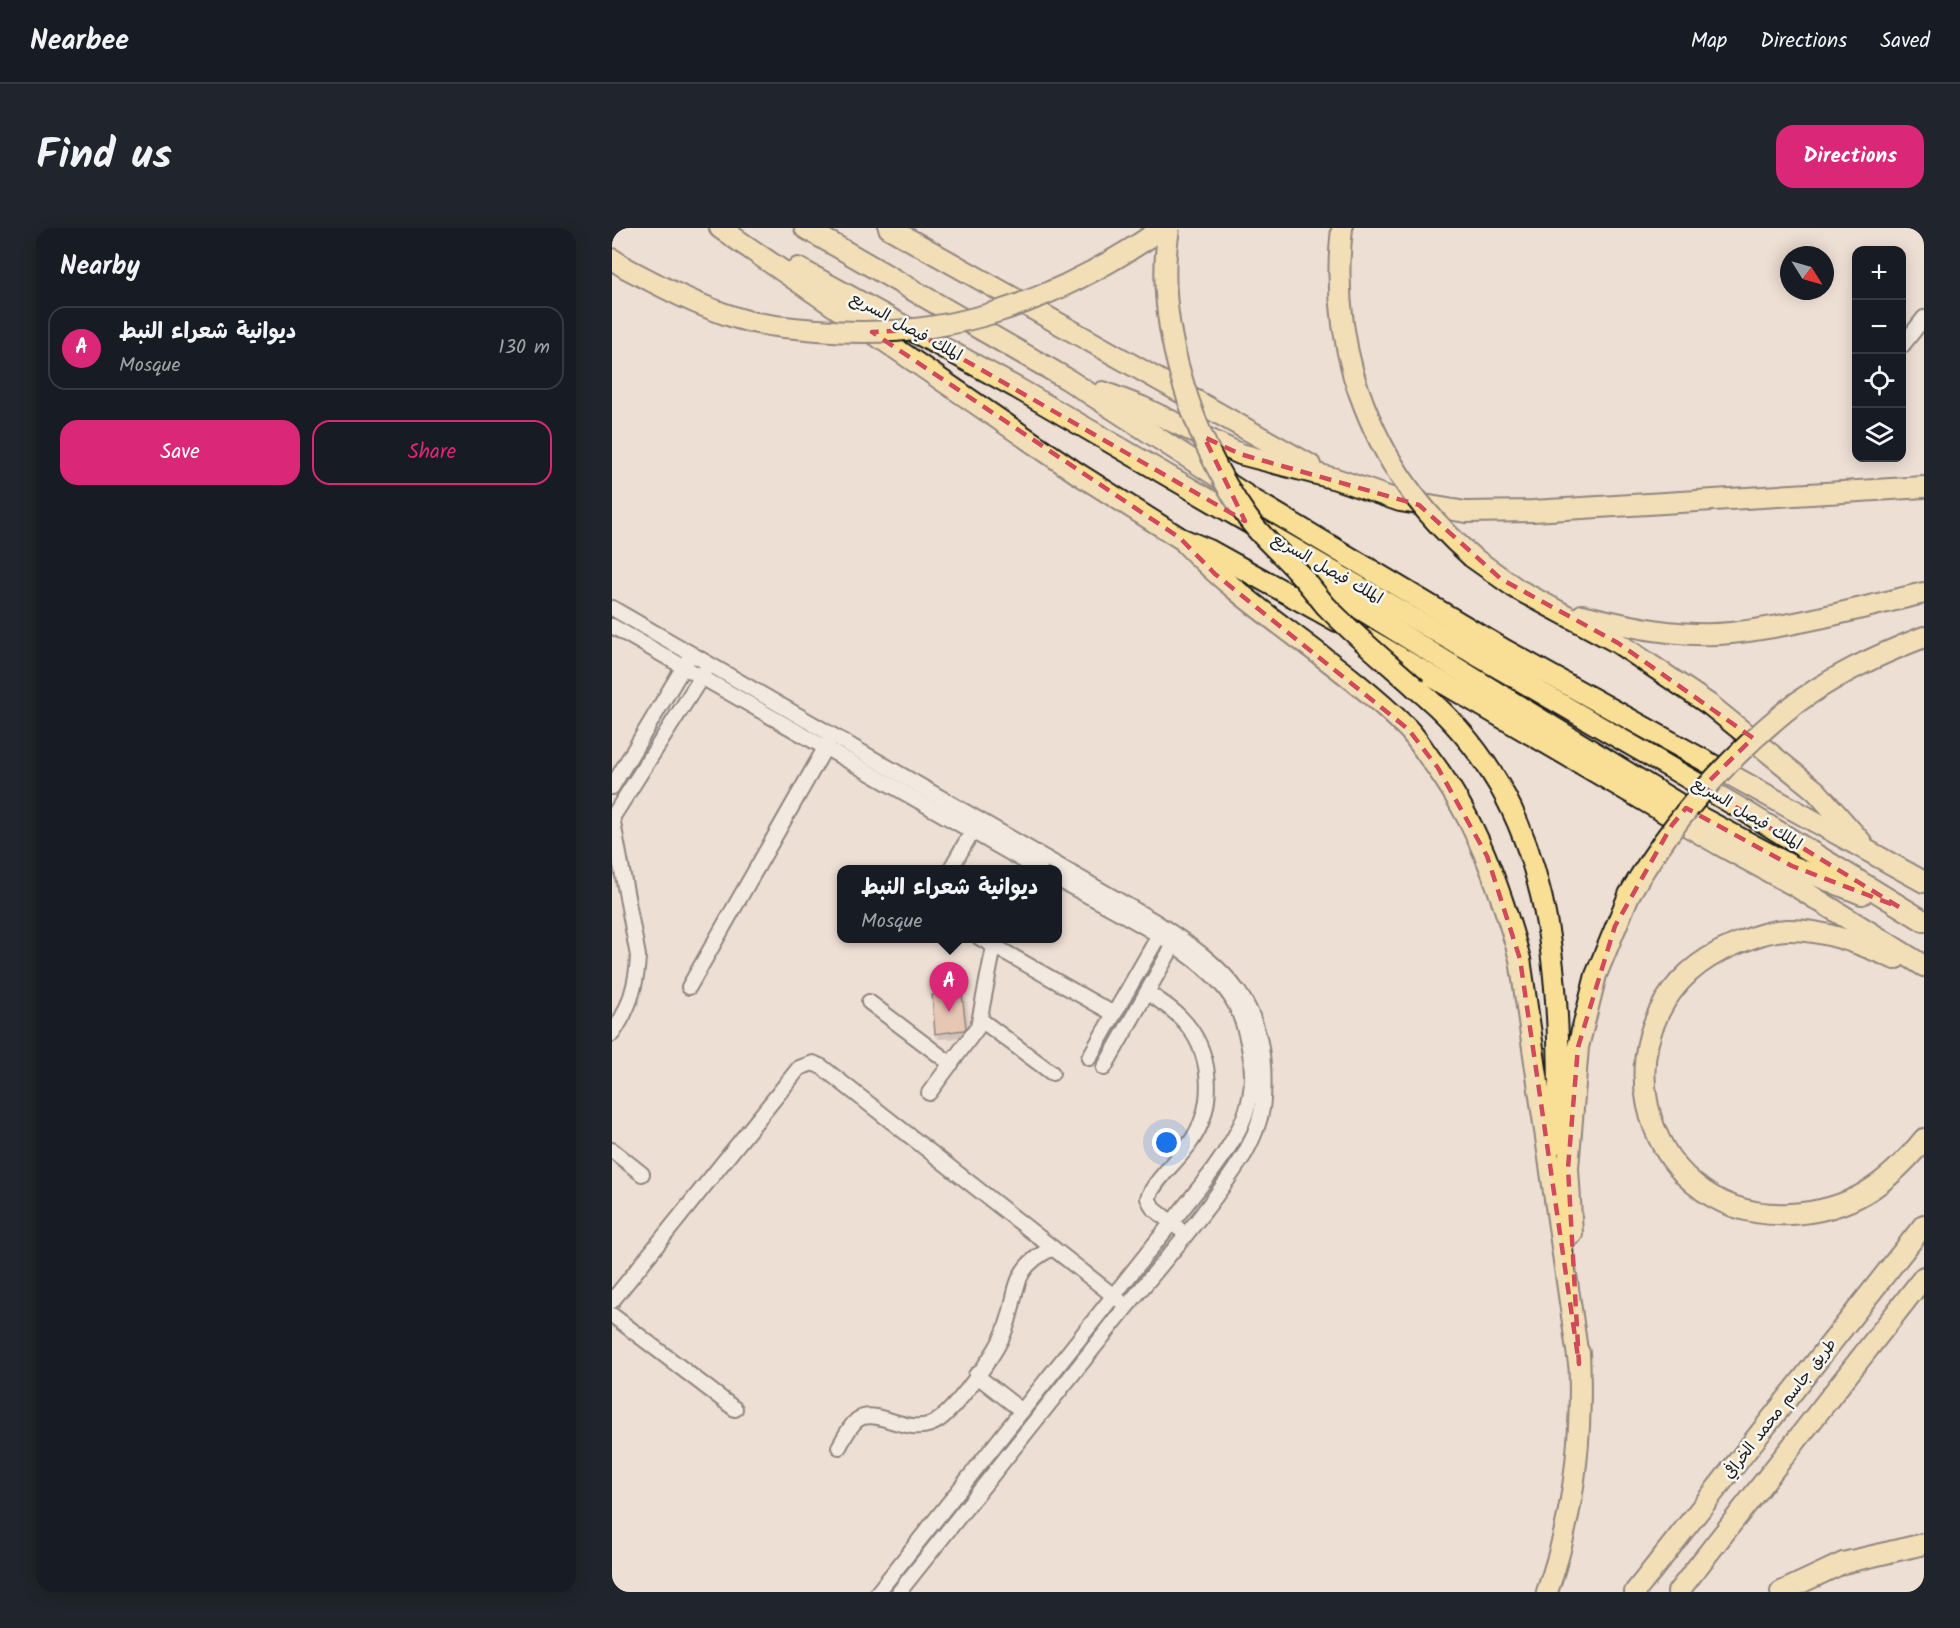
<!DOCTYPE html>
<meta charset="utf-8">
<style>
:root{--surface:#171b24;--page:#20242c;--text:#f1f3f6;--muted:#9ea1a6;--line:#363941;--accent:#db2777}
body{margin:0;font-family:Kalam,"Playpen Sans Arabic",sans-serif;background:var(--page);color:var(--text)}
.controls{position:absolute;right:18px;top:18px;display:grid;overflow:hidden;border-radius:12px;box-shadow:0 3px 15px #0003}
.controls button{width:54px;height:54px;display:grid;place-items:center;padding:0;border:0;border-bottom:2px solid var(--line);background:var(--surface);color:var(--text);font:30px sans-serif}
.compass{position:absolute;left:1168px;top:18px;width:54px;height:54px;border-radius:50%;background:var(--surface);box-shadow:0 3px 15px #0003;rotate:127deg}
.you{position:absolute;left:555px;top:915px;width:21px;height:21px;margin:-15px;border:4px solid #fff;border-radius:50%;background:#1a73e8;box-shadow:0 0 0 9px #1a73e833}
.badge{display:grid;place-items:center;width:39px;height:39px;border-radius:50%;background:var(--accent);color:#fff;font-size:20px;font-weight:700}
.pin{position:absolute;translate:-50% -50px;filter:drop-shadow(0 2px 3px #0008)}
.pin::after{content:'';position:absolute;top:32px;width:21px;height:18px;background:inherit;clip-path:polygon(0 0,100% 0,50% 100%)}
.popup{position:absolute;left:225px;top:637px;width:225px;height:78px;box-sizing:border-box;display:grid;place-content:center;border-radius:12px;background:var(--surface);filter:drop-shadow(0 2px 4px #0005);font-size:20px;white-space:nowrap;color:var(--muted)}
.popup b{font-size:22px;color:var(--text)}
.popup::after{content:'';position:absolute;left:50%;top:100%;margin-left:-12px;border:12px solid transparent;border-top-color:var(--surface)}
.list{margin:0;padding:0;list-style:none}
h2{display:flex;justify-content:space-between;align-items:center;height:78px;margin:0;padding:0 24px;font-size:26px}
h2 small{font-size:20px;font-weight:400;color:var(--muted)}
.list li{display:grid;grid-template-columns:39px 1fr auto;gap:18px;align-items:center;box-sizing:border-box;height:84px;margin:0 12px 12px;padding:0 12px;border:2px solid var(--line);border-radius:18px}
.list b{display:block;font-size:22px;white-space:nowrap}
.list p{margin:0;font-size:20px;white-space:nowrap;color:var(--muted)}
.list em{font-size:20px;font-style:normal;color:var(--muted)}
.actions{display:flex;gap:12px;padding:18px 24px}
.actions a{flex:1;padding:14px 0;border:2px solid var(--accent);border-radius:18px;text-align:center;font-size:21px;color:var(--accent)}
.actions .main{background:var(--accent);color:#fff}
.icon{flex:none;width:33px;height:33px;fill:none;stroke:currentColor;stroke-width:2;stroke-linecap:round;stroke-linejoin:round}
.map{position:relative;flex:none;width:1312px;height:1364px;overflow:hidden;border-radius:18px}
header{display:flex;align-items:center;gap:36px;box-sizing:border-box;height:84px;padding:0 30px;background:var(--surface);border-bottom:2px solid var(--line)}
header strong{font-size:28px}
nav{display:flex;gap:33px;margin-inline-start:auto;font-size:21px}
.intro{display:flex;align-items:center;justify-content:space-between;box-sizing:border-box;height:144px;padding:0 36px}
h1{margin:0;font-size:42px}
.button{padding:15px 27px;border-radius:18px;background:var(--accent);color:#fff;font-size:21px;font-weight:700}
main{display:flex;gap:36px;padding:0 36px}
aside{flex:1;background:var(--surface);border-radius:18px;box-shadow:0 3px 15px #0003}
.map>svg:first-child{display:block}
</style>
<header>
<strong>Nearbee</strong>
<nav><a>Map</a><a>Directions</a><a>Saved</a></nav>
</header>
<div class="intro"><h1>Find us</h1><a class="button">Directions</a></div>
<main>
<aside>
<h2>Nearby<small></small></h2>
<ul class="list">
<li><span class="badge">A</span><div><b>ديوانية شعراء النبط</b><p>Mosque</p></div><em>130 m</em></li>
</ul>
<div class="actions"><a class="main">Save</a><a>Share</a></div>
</aside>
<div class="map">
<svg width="1312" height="1364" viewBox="0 0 1312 1364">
<defs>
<filter id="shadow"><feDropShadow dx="3.5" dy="6" stdDeviation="1.5" flood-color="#0004"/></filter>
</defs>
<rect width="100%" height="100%" fill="#eedfd4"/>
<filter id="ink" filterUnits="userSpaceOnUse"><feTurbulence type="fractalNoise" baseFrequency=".0167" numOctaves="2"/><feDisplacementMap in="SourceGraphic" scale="12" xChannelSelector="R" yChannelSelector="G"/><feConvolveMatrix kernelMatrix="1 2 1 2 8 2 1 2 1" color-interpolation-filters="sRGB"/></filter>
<g filter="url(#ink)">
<polygon fill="#dbaa8e" stroke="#1c1c1c" stroke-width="1.5" filter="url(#shadow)" points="350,765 354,800 352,802 323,806 320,767"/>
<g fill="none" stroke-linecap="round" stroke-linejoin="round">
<defs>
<g id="minor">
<polyline points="1290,118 1312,90"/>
<path d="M0,380L544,694C617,742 657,776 651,871C650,890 641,911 632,927C596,984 549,1036 507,1088C434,1180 360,1272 287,1364"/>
<polyline points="0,398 428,642"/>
<polyline points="0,559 75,433"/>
<polyline points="0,590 94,442"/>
<polyline points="338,642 365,595"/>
<polyline points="368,710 502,786"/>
<polyline points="77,759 217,513"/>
<path d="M535,764C546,772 558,779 568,789C601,822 605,877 578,915C566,933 544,950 536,970L541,980L566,1000"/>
<polyline points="257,774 339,836"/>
<polyline points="369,792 440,845"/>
<path d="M0,806C17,782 25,757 26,728L0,589"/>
<polyline points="477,830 546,709"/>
<polyline points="492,840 561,718"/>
<polyline points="317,865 366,799 382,718"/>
<polyline points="0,922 30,946"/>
<polyline points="0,1073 187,840 201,835 210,839 507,1072"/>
<polyline points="0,1087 123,1181"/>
<polyline points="364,1147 410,1183"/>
<path d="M227,1219C232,1210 237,1199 245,1192C265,1177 299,1213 328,1191C346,1177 382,1128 391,1107C409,1067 394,1042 441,1020"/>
<path d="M266,1364L599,945C629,903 648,872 637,819C634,804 630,789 623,776C597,725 495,679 445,651"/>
</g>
<g id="highway">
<polyline points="108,0 465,245 568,310 597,322 725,393"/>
<polyline points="193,0 455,151 640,271 893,422 1312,654"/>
<polyline points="277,0 698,237"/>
<path d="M730,0C724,52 728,99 742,149"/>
<polyline points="0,31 14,40"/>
<polyline points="186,40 405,160 1131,582 1312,693"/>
<polyline points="491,164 530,179 628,226 724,251 788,273 854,284 921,283 1312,259"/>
<path d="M574,316C640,385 727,432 795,500C803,508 810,519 817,529C863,589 888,659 908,731L967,1136"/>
<polyline points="860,329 905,361 1006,415 1098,477 1204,563 1250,615"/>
<polyline points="691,346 1088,589 1180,638 1250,666"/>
<path d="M970,387C1018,399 1070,410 1119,405C1184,398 1248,380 1312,365"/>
<polyline points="756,411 1108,617 1185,659 1312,738"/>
<path d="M805,461C946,576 948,747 947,915"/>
<path d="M1175,482C1218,449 1263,428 1312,409"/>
<path d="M1283,731C1249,716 1212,701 1174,702C1155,703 1139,710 1122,717C975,776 1020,994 1178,986C1238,983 1275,957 1312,911"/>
<polyline points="960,1006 956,940 966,819 984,747 1017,667"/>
<path d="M935,1364C962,1288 971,1206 967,1125"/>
<polyline points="1023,1364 1312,997"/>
<polyline points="1066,1364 1312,1049"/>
<polyline points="1169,1364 1231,1335 1312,1316"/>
</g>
</defs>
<use href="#minor" stroke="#1c1c1c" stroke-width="18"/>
<use href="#highway" stroke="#1c1c1c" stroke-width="24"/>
<use href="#minor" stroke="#f6f6f2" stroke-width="14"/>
<use href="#highway" stroke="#f9df96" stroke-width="20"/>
<defs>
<g id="highway-bridge">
<path d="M557,0C541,94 581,212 635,289C649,309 669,325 685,343C695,354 704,366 714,378C742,407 775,434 805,461"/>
<path d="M14,40C50,59 86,78 125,90C151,98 179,100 206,102C337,114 445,73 551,0"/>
<path d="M742,149C766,224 801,277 860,329"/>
<path d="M1017,667C1059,594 1110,535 1175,482"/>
</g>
</defs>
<use href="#highway-bridge" stroke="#1c1c1c" stroke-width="24" stroke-linecap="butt"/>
<use href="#highway-bridge" stroke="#f9df96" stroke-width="20"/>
</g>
</g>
<path d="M0 0H1312V1364H0ZM300,102L633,293L592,209L628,226L807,277L889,351L1006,415L1141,510L1091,559L1287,679L1180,638L1074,580L1060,597L1003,698L966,819L956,940L967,1136L908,731L875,628L826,540L796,501L603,346L568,310L260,104Z" fill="#eedfd4" fill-opacity=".55" fill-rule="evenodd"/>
<path fill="none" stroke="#d1495b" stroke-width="4.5" stroke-dasharray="12 8" stroke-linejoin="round" d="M300,102L633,293L592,209L628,226L807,277L889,351L1006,415L1141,510L1091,559L1287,679L1180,638L1074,580L1060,597L1003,698L966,819L956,940L967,1136L908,731L875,628L826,540L796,501L603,346L568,310L260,104Z"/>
<g text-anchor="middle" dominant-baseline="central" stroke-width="5" stroke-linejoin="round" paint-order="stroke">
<g font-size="16" fill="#1c1c1c" stroke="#f6f6f2">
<text transform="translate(294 99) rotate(29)">الملك فيصل السريع</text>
<text transform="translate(715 341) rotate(30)">الملك فيصل السريع</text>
<text transform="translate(1135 586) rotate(31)">الملك فيصل السريع</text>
<text transform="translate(1168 1181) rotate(-52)">طريق جاسم محمد الخرافي</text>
</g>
</g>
</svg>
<div class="controls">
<button>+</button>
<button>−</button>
<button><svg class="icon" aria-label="locate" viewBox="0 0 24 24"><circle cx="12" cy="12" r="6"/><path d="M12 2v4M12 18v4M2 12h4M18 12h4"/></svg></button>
<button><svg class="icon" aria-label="layers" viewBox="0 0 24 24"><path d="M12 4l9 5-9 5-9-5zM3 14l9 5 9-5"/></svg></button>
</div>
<svg class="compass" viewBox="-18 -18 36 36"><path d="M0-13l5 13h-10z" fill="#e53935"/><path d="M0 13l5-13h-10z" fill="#9ea1a6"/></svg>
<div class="you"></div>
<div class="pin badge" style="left:337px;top:784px">A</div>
<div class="popup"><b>ديوانية شعراء النبط</b>Mosque</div>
</div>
</main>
